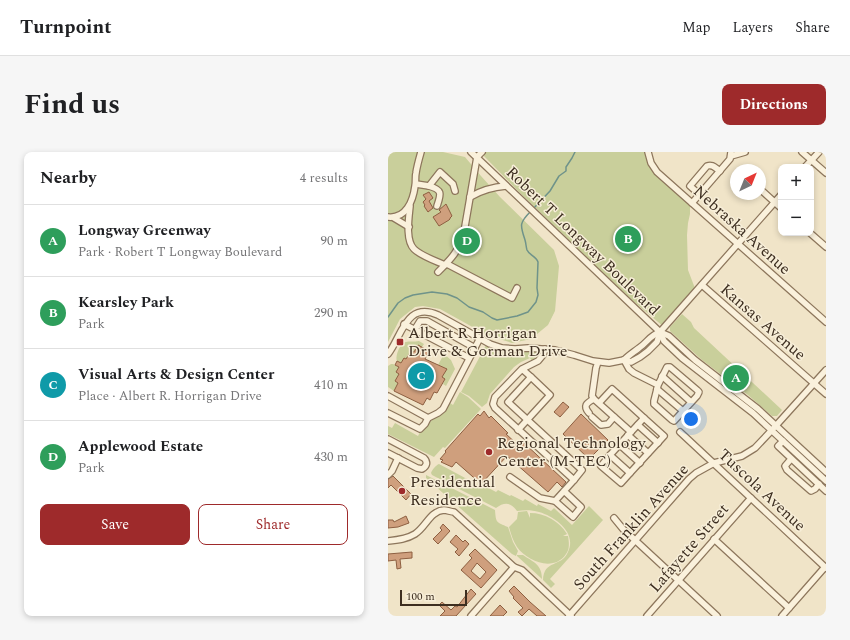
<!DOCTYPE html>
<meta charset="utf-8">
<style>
:root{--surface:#fff;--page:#f6f6f6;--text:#202124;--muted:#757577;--line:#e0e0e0;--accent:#9e2a2b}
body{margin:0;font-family:Spectral,serif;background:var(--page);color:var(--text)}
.controls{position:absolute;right:12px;top:12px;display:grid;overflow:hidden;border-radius:8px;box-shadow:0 2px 6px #0003}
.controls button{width:36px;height:36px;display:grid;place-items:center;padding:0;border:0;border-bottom:1px solid var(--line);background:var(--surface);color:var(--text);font:20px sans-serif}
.compass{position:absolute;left:342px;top:12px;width:36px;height:36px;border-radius:50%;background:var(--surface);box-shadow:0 2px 6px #0003;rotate:43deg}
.scale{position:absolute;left:12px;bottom:10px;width:67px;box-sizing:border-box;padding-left:4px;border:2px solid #3d2e20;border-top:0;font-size:11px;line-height:14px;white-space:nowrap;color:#3d2e20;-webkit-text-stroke:3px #f7eed8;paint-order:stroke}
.you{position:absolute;left:303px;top:267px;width:14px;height:14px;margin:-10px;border:3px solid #fff;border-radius:50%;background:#1a73e8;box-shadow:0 0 0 6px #1a73e833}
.badge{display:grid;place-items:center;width:26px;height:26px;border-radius:50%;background:var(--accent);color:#fff;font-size:13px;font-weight:700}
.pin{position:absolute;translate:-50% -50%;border:2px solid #fff;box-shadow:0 1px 4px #0006}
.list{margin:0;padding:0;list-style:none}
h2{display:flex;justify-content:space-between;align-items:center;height:52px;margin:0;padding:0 16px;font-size:17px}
h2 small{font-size:13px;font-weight:400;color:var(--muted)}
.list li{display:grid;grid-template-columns:26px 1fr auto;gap:12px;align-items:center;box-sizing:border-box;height:72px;padding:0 16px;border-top:1px solid var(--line)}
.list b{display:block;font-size:15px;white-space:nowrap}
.list p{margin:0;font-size:13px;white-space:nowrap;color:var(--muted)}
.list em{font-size:13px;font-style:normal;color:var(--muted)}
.actions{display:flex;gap:8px;padding:12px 16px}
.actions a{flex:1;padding:9px 0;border:1px solid var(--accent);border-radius:8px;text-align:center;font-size:14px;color:var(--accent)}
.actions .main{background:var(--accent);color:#fff}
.map{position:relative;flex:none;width:438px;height:464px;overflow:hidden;border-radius:8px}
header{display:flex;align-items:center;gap:24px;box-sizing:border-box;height:56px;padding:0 20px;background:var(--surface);border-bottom:1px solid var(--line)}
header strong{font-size:19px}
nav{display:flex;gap:22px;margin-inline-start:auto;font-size:14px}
.intro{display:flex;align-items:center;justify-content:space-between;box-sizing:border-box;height:96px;padding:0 24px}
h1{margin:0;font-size:28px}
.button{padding:10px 18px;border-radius:8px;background:var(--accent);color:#fff;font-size:14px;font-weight:700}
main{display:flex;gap:24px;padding:0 24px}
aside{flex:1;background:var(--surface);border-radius:8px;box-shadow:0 2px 6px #0003}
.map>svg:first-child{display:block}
</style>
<header>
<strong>Turnpoint</strong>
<nav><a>Map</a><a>Layers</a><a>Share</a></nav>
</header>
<div class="intro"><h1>Find us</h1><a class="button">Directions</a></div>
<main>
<aside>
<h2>Nearby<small>4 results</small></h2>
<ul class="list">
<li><span class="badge" style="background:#2e9e5b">A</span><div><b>Longway Greenway</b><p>Park · Robert T Longway Boulevard</p></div><em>90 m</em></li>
<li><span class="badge" style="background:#2e9e5b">B</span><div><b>Kearsley Park</b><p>Park</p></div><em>290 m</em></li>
<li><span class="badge" style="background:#0f9aa8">C</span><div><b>Visual Arts &amp; Design Center</b><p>Place · Albert R. Horrigan Drive</p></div><em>410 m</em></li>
<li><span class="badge" style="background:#2e9e5b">D</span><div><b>Applewood Estate</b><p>Park</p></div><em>430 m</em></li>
</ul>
<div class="actions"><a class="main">Save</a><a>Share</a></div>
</aside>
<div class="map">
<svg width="438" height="464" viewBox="0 0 438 464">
<rect width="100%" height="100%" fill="#f0e4c8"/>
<g fill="#c9cf9b">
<polygon points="0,0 55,0 77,5 93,24 112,45 166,98 171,114 167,159 160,173 143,187 124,191 99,183 52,157 35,154 27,155 12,167 0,190"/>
<polygon points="94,0 260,0 263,11 304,51 302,56 302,62 300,71 299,83 300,118 308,139 276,175 244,148 184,91 131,40 93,1"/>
<polygon points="294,162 303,170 306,176 394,258 389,264 384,264 360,243 314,208 282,179 282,175"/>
<path d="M31,189L36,192L34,195L26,200L23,199L18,207L16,206L13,211L9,209C7,204 12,191 18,190C21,189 27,190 31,189Z"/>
<path d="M98,193C107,197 114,200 123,200C132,200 142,197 150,200L151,203L149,206L144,209L142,206L133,210L126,215L102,242L99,251L94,255L81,244L73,240Z"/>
<polygon points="56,202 63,208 67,217 58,234 55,232 57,227 54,225 58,217 50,213"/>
<polygon points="3,212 5,212 11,215 11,222 7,229 10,231 6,239 0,235 0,214"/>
<polygon points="72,240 80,245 93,257 57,296 55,295 46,305 0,282 0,274 4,276 7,271 30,284 32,280 33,280 46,266 58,258 62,251 65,253"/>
<path d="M51,312L94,335L95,333L108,340L110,338L122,344L123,343L135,349L137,347L149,354L150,352L163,359L166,356L184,373L201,354L215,368L162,427L167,432L163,436L155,428C156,407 173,416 180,400C189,381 168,365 151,360C144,358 137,358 129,359C123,350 116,350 108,356L44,323L43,321C44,318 48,313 51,312Z"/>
<path d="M38,323L107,358C108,371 108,370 120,375L125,390L130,399L128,404L124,402L38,326Z"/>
<path d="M139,359L142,366V361C157,361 171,369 179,382L175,384H180C181,390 182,397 178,402C166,420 140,410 129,395C125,389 123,382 121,375L129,367L130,360Z"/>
<path d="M129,403H135C145,410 154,412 154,427L129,404Z"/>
</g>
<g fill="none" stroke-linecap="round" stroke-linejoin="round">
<g stroke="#6f938a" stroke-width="1.5">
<polyline points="145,57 162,39 171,24 178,19 178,15 184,6 187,0"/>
<path d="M0,165L10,151L17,146L25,143L44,140L59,142L69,146L81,155L95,160L104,166L109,168L129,164L140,160L148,150L150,143L149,136L150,110C148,104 141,103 139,98C138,95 138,91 137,88C132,73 131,71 143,59"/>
</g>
</g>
<g fill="#cf9f7d" stroke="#8d5f41" fill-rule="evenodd">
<polygon points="41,40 45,46 41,49 45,56 40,60 36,54 37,53 35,50 38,47 35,43"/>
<polygon points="58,52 64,64 62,66 62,67 61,68 51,74 45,65 53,60 51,58"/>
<polygon points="30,193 41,199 37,207 59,217 54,225 57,227 49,241 46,240 42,248 39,246 35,253 6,239 10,231 7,229 11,222 8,220 11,215 7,213 9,209 13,211 16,206 18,207 23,199 26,200"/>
<polygon points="175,250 181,255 172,265 166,260"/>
<polygon points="96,259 101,266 103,264 120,281 118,282 131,294 135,290 178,330 174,335 169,330 160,340 119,304 93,332 68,310 64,315 53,310 55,308 52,307 58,300 57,299 90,262 92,264"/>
<polygon points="193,262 220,288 201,307 175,282"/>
<polygon points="5,324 23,342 18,348 3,333 0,336 0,327"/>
<polygon points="18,364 21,371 10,375 0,376 0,368 5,368 6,370"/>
<polygon points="55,372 62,379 50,392 45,387 54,378 52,376"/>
<polygon points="68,383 75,390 77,388 81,392 71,404 67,400 70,397 62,390"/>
<path d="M87,397L109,418L93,436L73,418L84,406L81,403ZM89,411L98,420L92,427L83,419Z"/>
<polygon points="24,400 24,406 12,407 13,416 9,417 8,408 0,409 0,402"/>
<polygon points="126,434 142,450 158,464 149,464 141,457 134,464 130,460 135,456 125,446 126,445 121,439"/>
<polygon points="83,437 88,442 68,464 52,464 57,459 51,453 54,450 63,458 67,454 69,455"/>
<polygon points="112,453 119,460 115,464 102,464"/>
</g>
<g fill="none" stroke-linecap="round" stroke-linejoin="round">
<defs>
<g id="minor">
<polyline points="83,0 272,180 281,184 307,208 370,257 438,320"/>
<polyline points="260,0 263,11 269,20 438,170"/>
<polyline points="414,0 438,21"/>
<polyline points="343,4 357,0"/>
<polyline points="89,5 94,0"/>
<polyline points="417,15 431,0"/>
<polyline points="28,32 41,34 52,20 65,32 67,39"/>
<path d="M41,34C55,38 53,42 49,54"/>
<polyline points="372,37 393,56"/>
<path d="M311,42L302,34L319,14C325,12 327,16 332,19"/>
<path d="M82,45C94,38 104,35 118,34"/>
<polyline points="304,51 336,14 342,7 343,0"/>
<path d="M22,54C21,65 17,88 26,97C33,104 48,109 57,113"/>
<path d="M0,65C18,67 25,49 27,34C28,30 27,25 28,21C29,14 31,7 33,0"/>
<polyline points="6,66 21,75"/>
<polyline points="422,81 438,95"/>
<polyline points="59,112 124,146 129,136"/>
<path d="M50,120C64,106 71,99 76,80L89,5"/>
<polyline points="314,133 438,242"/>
<polyline points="16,172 81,206"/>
<polyline points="27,177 32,169 39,169 87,196"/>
<polyline points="272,181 276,189 294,206 365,261 438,329"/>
<path d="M0,202C14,184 18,149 50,163L102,192L114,196L127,197L140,196L167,198L186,203L205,209L221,211L236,208L243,210L252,205L260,199L269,190L272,180"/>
<path d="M236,208C241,203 246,200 251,196C260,190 261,184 272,180L393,43"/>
<polyline points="236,208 241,217 246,221 270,233 279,215 282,215 309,238 311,240 309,244 286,269 284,268 266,252 266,249 270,233"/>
<polyline points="210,210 208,216 204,244 206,247 243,280 256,266 224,237 211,251"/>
<polyline points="134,217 143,225 120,250 194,318 186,328 107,256 105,252 107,245 134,217 150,209 155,203 157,197"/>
<polyline points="274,224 303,250"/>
<polyline points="269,237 295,259"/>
<polyline points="0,244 40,266"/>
<polyline points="0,261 32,277 37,272 40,266 50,261 55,257 92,186"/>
<path d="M201,261C195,254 198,251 206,247"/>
<polyline points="204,265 213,273 220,272 226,265"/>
<polyline points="250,273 270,291"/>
<polyline points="130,278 162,243 143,225"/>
<polyline points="243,280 222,303 242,321 276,284 256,266"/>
<polyline points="292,280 438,416"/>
<polyline points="240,283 260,301"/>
<path d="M0,287L36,306C40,310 39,314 34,317L29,316L0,301"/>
<polyline points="395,289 390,294 438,339"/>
<polyline points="232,293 252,311"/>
<polyline points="222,303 213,314 233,331 242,321"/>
<polyline points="403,307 397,314 399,318 423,339 427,337 431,332"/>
<polyline points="0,323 4,319 10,306"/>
<polyline points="122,325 152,346 167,349"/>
<polyline points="176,339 193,355 185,365 167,349 186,328"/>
<polyline points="226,366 235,377 329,464"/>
<polyline points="326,387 401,456"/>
<path d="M0,389C10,388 19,387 27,382C38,375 42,359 56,358C59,358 63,360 66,360L126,415L134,418L183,464"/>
<polyline points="83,464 126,415"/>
<polyline points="181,464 301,327 308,321 326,311 354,304 367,296 384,278 438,218"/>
<polyline points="259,464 363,346"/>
<polyline points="394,464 437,415"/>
</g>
</defs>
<use href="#minor" stroke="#8d765c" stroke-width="8"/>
<use href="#minor" stroke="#faf1dc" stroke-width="5.5"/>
</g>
<g fill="#9e2a2b" stroke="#f7eed8" stroke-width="1.5">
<rect x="8" y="186" width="8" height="8" rx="2"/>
<circle cx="101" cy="300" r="4"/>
<circle cx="14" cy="339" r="4"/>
</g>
<g text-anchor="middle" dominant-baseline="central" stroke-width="3" stroke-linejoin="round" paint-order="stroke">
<g font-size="16" fill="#3d2e20" stroke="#f7eed8">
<text transform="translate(354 78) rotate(42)">Nebraska Avenue</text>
<text transform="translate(195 89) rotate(44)">Robert T Longway Boulevard</text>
<text transform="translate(375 170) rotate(41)">Kansas Avenue</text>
<text transform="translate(374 338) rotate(43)">Tuscola Avenue</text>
<text transform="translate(243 375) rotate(-48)">South Franklin Avenue</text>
<text transform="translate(301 396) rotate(-49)">Lafayette Street</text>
</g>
<g font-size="16" fill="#3d2e20" stroke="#f7eed8" text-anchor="start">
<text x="20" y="181">Albert R Horrigan<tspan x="20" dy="18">Drive &amp; Gorman Drive</tspan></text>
<text x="109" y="291">Regional Technology<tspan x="109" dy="18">Center (M-TEC)</tspan></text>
<text x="22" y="330">Presidential<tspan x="22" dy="18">Residence</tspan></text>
</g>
</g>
</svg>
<div class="controls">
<button>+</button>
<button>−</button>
</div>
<svg class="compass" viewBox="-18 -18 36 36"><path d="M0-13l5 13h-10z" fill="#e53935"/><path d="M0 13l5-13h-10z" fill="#757577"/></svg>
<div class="scale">100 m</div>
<div class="you"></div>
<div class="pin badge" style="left:348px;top:226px;background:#2e9e5b">A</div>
<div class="pin badge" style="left:240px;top:87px;background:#2e9e5b">B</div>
<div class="pin badge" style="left:33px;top:224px;background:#0f9aa8">C</div>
<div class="pin badge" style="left:79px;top:89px;background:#2e9e5b">D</div>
</div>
</main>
